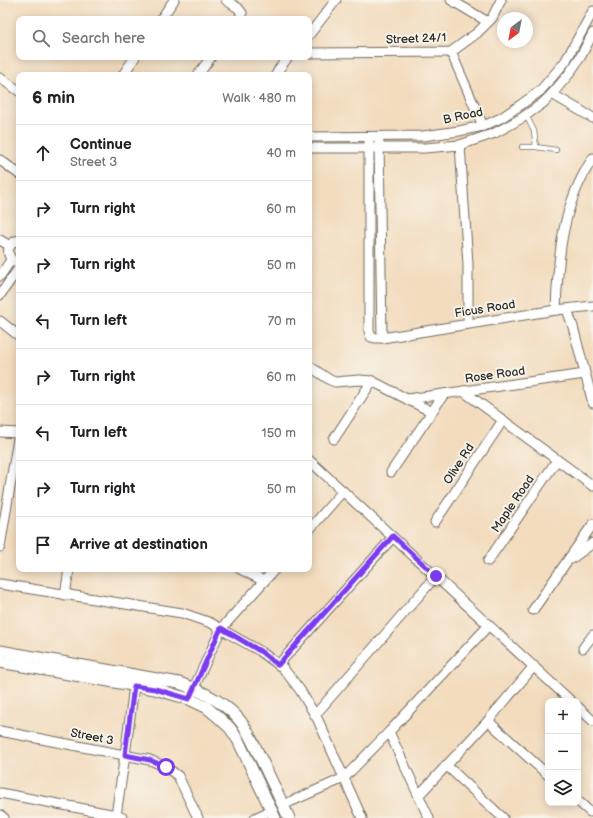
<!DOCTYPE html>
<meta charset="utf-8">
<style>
:root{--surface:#fff;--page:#f6f6f6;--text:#202124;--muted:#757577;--line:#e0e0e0}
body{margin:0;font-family:"Balsamiq Sans",sans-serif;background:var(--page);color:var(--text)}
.controls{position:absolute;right:12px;bottom:12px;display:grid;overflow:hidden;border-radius:8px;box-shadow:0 2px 10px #0003}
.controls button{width:36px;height:36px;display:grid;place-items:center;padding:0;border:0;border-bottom:1px solid var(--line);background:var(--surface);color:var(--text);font:20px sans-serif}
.compass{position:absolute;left:497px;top:12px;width:36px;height:36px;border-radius:50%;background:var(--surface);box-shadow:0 2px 10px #0003;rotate:212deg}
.stop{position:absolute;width:12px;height:12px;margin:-9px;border:3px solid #7c3aed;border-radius:50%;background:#fff}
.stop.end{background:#7c3aed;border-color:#fff;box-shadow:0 1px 4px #0008}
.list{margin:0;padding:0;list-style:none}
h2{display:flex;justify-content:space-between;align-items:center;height:52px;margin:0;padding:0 16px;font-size:17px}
h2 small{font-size:13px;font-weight:400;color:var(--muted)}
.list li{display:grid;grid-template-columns:26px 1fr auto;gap:12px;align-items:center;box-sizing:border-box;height:56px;padding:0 16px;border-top:1px solid var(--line)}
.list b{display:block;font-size:15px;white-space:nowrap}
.list p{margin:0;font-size:13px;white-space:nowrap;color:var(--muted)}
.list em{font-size:13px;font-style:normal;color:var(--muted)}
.icon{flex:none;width:22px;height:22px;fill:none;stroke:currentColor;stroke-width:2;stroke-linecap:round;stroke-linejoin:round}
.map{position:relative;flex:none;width:593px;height:818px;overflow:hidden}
.search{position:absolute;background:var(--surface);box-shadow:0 2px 10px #0003;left:16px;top:16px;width:296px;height:44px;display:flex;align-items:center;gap:10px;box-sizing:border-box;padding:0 14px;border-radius:8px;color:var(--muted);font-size:15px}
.panel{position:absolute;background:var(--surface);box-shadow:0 2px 10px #0003;left:16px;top:72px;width:296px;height:500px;border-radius:8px}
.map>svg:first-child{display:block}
</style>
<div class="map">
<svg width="593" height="818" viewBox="0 0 593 818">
<rect width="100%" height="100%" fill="#f7f3e8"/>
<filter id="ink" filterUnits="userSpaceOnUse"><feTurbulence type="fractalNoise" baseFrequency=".025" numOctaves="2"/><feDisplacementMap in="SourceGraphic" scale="8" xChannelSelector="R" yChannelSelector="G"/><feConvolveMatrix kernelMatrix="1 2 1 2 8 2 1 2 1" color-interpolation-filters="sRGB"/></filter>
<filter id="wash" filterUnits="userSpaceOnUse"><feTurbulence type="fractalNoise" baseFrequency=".012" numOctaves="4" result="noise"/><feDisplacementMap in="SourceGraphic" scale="16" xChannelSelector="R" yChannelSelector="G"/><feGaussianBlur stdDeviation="0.9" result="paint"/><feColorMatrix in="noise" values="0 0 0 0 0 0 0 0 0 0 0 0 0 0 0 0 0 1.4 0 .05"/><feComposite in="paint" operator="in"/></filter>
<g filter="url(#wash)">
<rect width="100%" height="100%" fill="#f3dcbe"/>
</g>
<g filter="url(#ink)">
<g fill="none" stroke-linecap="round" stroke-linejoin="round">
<defs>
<g id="service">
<polyline points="526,115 534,131 536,147"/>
<polyline points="522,147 536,147 556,150"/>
</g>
<g id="minor">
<polyline points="226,0 238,8 242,13 239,19"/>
<polyline points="451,0 488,22"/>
<polyline points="161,19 174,0"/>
<polyline points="309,35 336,0"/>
<polyline points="451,52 483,126"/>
<polyline points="309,53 451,52 477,33 492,18 501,0"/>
<polyline points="123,75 135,57"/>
<polyline points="198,75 211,57"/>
<polyline points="276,75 279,69 288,57"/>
<polyline points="0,78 19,91"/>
<polyline points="552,94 593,118"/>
<polyline points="309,137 423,136 459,131 483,126 501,118 519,106 540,91 565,62 593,11"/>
<polyline points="369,137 369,331 371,337 375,338 382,338 556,310 593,306"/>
<polyline points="379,142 382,338"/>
<polyline points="460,145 468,264 468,324"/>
<polyline points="309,148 425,148 460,145 495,133 522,118 543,103 552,94 569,74 581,56 593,33"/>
<polyline points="0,160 19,174"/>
<polyline points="0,240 10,246"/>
<path d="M19,240C5,243 5,260 19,263"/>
<polyline points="0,276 11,260"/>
<polyline points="0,295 19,268"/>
<polyline points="567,309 573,327 593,403"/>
<path d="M556,310C558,255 562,205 593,158"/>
<polyline points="0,321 19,336"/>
<polyline points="309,366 330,380 335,382 359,380 372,381"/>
<polyline points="463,391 593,486"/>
<polyline points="408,399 585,374"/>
<polyline points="0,432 19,433"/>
<polyline points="334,439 372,381 432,412"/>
<polyline points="309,460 571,701"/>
<polyline points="391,472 444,394"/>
<polyline points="435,522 503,420"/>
<polyline points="309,530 343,491"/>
<polyline points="0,547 19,433"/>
<polyline points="571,559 593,543"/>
<polyline points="488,561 557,460"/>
<polyline points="240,569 264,581"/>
<polyline points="0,584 182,613 211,623 221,629 260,651 283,668 300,690 318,720 362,818"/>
<polyline points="65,595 69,569"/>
<polyline points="533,610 593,524"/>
<polyline points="583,648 593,635"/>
<polyline points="278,665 393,537"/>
<polyline points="191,694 221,629 275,569"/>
<polyline points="578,707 593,721"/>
<polyline points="315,715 436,576"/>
<polyline points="488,721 548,775"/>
<polyline points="0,731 150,760 166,767 178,776 198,818"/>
<polyline points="389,732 429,818"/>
<polyline points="446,765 503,818"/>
<polyline points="0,793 116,815 123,818"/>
<polyline points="419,795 488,721 534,666"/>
<polyline points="578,801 590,812"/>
<polyline points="283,805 344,778 389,732 489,625"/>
<polyline points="0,815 4,818"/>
<polyline points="113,818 116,815 125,755 134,686"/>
<polyline points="255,818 272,810"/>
</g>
<g id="tertiary">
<path d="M0,651L179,683C202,691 226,702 241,722C249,732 254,745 260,757C270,777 279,797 289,818"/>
<polyline points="0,662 155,689 189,699 206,707 217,716 230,728 238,740 275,818"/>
</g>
</defs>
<use href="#service" stroke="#71695e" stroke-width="6"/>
<use href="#minor" stroke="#71695e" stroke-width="11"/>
<use href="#tertiary" stroke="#71695e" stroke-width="13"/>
<use href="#service" stroke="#fff" stroke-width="4.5"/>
<use href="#minor" stroke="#fff" stroke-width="9"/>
<use href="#tertiary" stroke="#fff" stroke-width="11"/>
</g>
</g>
<g fill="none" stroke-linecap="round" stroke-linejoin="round" filter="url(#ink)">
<polyline stroke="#7c3aed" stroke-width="5" points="166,767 150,760 125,755 134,686 155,689 189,699 221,628 260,651 278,665 393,536 436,576"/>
</g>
<g text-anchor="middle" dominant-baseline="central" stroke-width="4" stroke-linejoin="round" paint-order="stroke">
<g font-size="12" fill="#2b2b2b" stroke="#f7f3e8">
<text transform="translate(416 39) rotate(-2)">Street 24/1</text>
<text transform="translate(463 116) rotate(-12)">B Road</text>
<text transform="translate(485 309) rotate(-9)">Ficus Road</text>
<text transform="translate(495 375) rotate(-8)">Rose Road</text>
<text transform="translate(459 464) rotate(-57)">Olive Rd</text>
<text transform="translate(513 504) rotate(-56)">Maple Road</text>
<text transform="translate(92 737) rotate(11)">Street 3</text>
</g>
</g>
</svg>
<div class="controls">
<button>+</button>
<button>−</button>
<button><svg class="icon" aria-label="layers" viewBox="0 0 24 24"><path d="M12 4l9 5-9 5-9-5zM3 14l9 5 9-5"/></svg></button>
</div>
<svg class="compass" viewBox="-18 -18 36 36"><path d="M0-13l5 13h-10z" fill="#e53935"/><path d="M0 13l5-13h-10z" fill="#757577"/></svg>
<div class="stop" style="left:166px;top:767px"></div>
<div class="stop end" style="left:436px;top:576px"></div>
<div class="search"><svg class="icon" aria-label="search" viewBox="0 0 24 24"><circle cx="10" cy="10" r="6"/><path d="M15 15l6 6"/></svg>Search here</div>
<section class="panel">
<h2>6 min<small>Walk · 480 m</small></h2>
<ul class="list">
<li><svg class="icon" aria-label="ahead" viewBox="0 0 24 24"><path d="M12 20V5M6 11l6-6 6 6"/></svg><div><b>Continue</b><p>Street 3</p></div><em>40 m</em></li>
<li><svg class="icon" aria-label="right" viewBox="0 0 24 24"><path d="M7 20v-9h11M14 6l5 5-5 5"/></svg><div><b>Turn right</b></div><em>60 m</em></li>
<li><svg class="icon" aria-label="right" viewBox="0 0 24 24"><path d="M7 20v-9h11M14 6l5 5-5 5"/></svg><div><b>Turn right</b></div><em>50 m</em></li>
<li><svg class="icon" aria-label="left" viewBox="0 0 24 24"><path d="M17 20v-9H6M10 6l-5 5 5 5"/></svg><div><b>Turn left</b></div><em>70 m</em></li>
<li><svg class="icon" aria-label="right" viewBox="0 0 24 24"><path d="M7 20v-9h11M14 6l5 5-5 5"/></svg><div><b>Turn right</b></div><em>60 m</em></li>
<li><svg class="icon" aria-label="left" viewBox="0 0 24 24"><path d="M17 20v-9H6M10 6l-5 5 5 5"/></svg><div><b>Turn left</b></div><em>150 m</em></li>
<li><svg class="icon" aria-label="right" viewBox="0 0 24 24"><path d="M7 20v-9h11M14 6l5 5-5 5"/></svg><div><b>Turn right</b></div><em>50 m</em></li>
<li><svg class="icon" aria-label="arrive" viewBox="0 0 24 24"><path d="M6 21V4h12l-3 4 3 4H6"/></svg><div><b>Arrive at destination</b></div></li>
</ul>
</section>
</div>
